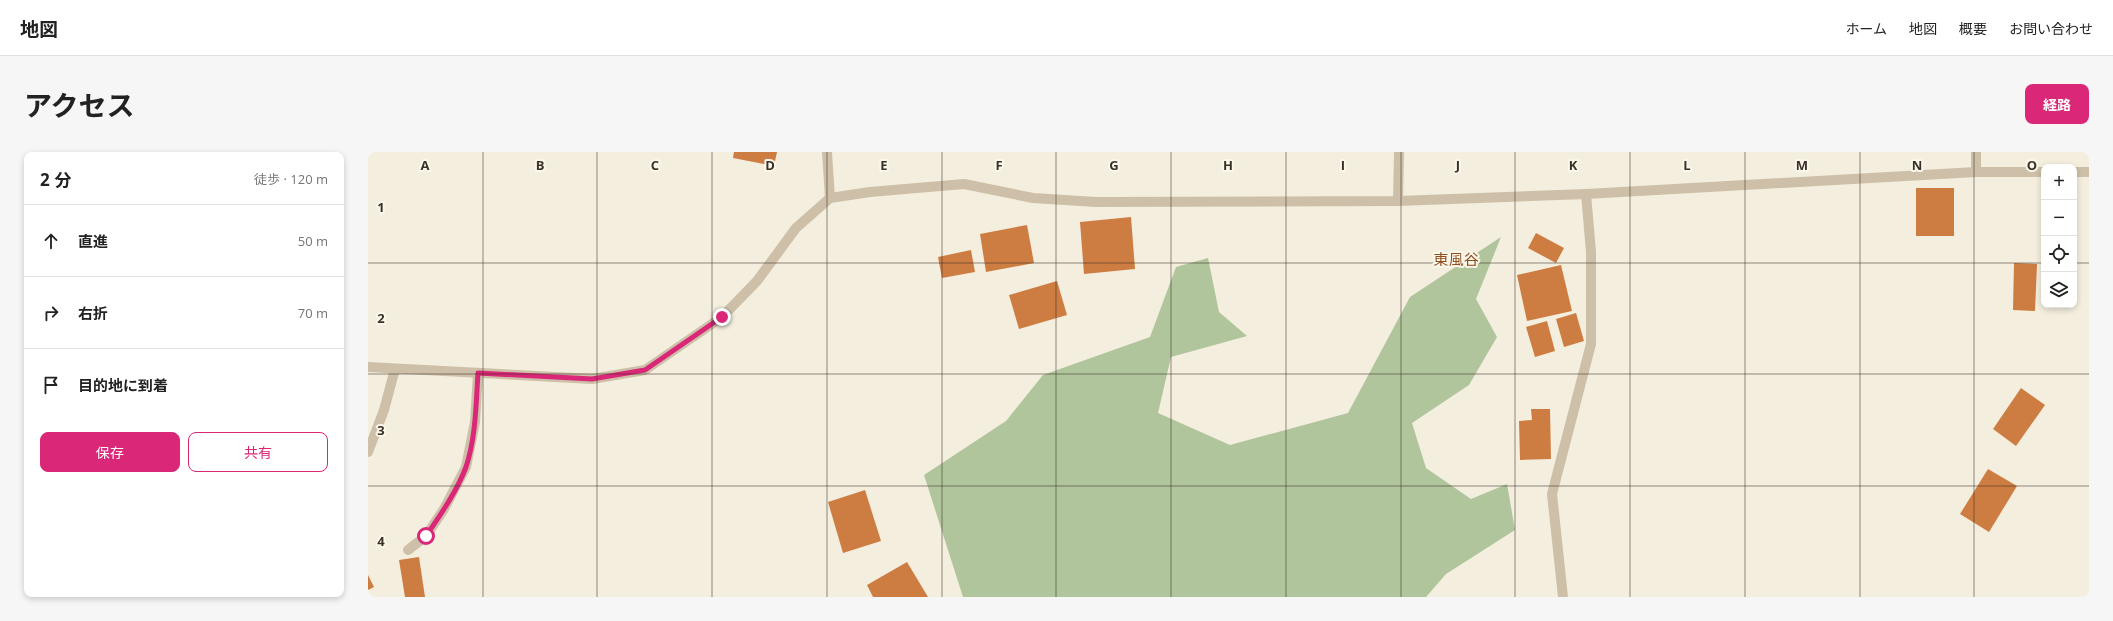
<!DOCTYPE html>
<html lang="ja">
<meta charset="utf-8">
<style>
:root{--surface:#fff;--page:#f6f6f6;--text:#222;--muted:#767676;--line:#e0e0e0;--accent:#db2777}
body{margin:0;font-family:"Open Sans","Noto Sans JP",sans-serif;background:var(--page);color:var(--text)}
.controls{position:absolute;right:12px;top:12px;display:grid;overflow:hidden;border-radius:8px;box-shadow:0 2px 6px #0003}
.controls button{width:36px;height:36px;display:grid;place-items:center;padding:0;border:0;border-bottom:1px solid var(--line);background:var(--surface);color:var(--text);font:20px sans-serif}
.stop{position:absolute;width:12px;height:12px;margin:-9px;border:3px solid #db2777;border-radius:50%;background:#fff}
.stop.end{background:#db2777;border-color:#fff;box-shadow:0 1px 4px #0008}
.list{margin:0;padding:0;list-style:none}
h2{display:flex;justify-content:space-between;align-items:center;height:52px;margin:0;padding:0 16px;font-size:17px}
h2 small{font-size:13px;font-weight:400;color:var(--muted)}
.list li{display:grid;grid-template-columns:26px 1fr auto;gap:12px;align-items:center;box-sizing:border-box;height:72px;padding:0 16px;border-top:1px solid var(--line)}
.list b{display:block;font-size:15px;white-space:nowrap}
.list em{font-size:13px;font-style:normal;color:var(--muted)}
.actions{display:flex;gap:8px;padding:12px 16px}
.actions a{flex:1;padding:9px 0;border:1px solid var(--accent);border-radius:8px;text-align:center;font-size:14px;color:var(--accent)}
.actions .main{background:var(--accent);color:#fff}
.icon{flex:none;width:22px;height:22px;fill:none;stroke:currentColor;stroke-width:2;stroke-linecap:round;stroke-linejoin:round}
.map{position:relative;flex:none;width:1721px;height:445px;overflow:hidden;border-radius:8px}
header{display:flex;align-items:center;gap:24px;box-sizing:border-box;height:56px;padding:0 20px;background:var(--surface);border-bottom:1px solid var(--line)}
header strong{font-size:19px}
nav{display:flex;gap:22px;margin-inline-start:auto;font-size:14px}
.intro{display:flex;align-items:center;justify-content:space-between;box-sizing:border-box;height:96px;padding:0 24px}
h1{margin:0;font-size:28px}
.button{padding:10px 18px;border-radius:8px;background:var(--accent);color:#fff;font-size:14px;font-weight:700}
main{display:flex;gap:24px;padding:0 24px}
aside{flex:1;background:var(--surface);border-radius:8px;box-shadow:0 2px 6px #0003}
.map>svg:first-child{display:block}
</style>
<header>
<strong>地図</strong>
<nav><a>ホーム</a><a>地図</a><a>概要</a><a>お問い合わせ</a></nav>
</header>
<div class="intro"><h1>アクセス</h1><a class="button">経路</a></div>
<main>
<aside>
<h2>2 分<small>徒歩 · 120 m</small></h2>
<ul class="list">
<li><svg class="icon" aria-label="ahead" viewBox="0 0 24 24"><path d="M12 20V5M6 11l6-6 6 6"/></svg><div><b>直進</b></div><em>50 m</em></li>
<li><svg class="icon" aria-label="right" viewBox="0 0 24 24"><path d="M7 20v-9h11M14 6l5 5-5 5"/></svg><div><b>右折</b></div><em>70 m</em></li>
<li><svg class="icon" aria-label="arrive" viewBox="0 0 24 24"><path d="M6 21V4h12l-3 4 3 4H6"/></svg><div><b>目的地に到着</b></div></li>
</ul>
<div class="actions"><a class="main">保存</a><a>共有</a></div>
</aside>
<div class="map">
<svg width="1721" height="445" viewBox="0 0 1721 445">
<rect width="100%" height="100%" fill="#f4eede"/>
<polygon fill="#b0c59c" points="1133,85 1108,147 1129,185 1101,233 1044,271 1058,316 1103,347 1139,332 1147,378 1078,422 1058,445 595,445 556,323 638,269 675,223 782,185 808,115 840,106 851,160 879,184 803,205 790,261 862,293 980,261 1042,145"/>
<g fill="#ce7d42">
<polygon points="366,0 409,0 406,14 365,6"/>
<rect x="1548" y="36" width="38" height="48"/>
<polygon points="763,65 767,117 716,122 712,70"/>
<polygon points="659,73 666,111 618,120 612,82"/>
<polygon points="1168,81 1196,96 1188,111 1160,96"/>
<polygon points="603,98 607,120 574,126 570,105"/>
<polygon points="1646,111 1669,112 1667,159 1645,158"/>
<polygon points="1193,113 1204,159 1159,169 1149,123"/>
<polygon points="689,129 699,163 651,177 641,143"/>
<polygon points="1208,161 1216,189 1196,195 1188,167"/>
<polygon points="1179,169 1187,199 1167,205 1158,175"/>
<polygon points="1653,236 1677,253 1648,294 1625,277"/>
<polygon points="1163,257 1182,257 1183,307 1152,308 1151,269 1164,268"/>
<polygon points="1620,317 1649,334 1621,380 1592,362"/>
<polygon points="497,338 513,389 475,401 460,350"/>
<polygon points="51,405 57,445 37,445 31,408"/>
<polygon points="539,410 560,445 505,445 499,433"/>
<polygon points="0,423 6,435 0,438"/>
</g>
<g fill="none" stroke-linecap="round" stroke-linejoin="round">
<g stroke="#cec0a8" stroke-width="10">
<polyline points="459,0 462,46"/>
<polyline points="1608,20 1608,0"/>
<polyline points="1706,20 1721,20"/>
<polyline points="1030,49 1031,0"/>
<polyline points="0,215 224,227 277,218 354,165 389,129 428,76 462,46 502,40 596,32 665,46 728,50 1030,49 1218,42 1608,20 1676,20"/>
<polyline points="0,300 16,258 27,217"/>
<polyline points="40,398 58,384 76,357 98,315 107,270 110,221"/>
<polyline points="1195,445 1184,342 1223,192 1223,100 1218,42"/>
</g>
</g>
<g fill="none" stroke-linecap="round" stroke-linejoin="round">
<path stroke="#db2777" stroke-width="5" d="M58,384C73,362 89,339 98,315C108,285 108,251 110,221L224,227L277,218L354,165"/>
</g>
<path fill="none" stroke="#3a3129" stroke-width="1" stroke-opacity="0.55" d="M115,0V445M229,0V445M344,0V445M459,0V445M574,0V445M688,0V445M803,0V445M918,0V445M1033,0V445M1147,0V445M1262,0V445M1377,0V445M1492,0V445M1606,0V445M0,111H1676M1706,111H1721M0,222H1721M0,334H1721"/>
<g text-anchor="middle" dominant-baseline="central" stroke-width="4" stroke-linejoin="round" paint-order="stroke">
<g font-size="15" fill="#8f4c1c" stroke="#fbf7eb">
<text x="1088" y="107">東風谷</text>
</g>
</g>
<g font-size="13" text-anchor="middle" font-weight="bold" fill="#3a3129" stroke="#fbf7eb" stroke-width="4" stroke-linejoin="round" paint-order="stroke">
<text x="57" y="18">A</text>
<text x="172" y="18">B</text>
<text x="287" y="18">C</text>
<text x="402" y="18">D</text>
<text x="516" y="18">E</text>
<text x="631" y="18">F</text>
<text x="746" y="18">G</text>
<text x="860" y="18">H</text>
<text x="975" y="18">I</text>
<text x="1090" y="18">J</text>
<text x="1205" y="18">K</text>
<text x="1319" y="18">L</text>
<text x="1434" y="18">M</text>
<text x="1549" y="18">N</text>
<text x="1664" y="18">O</text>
<text x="13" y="60">1</text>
<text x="13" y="171">2</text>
<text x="13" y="283">3</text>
<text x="13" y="394">4</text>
</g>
</svg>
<div class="controls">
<button>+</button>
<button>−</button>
<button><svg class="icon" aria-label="locate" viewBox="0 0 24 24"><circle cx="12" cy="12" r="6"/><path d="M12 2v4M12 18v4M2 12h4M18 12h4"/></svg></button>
<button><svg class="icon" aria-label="layers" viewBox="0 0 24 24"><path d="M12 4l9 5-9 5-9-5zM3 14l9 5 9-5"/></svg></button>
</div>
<div class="stop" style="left:58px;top:384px"></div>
<div class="stop end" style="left:354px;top:165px"></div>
</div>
</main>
